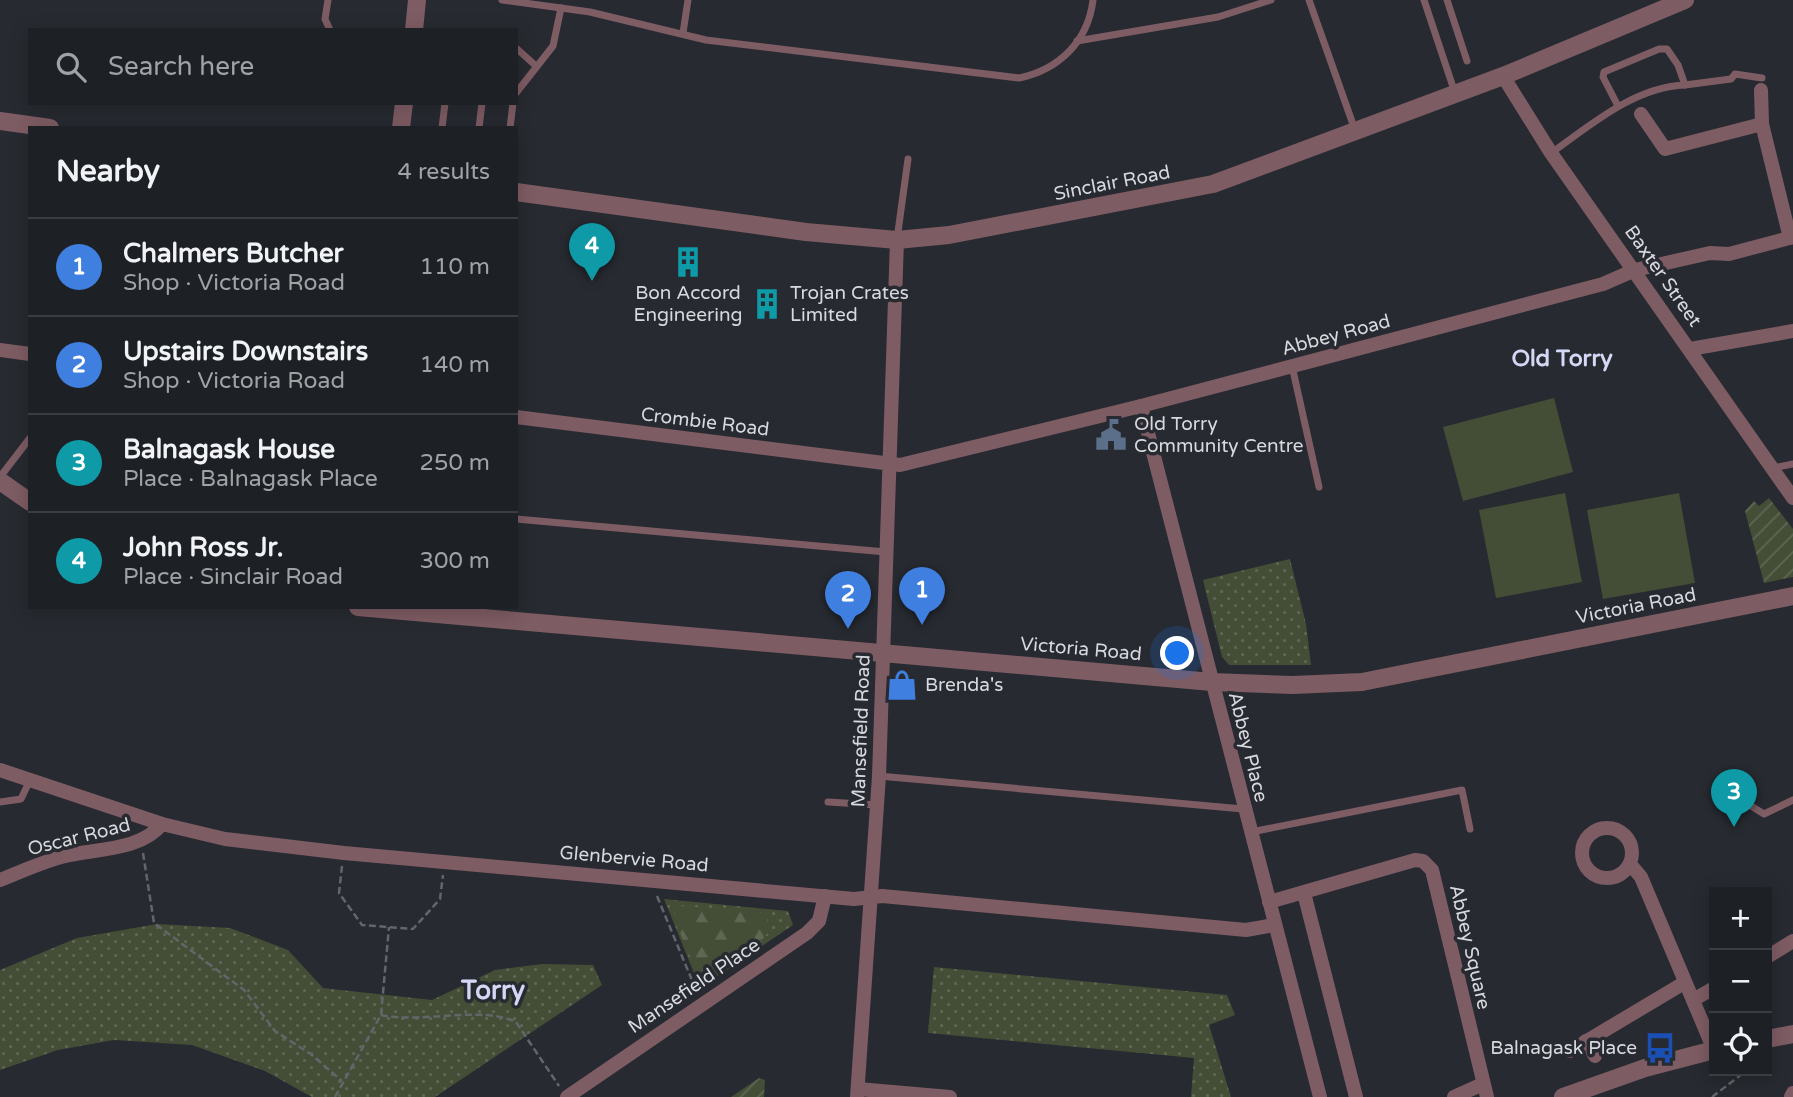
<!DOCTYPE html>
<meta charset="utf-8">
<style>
:root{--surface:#1d2024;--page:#2a2d31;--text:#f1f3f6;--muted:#a0a3a6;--line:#3b3e41;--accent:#d93025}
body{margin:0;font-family:"Varela Round",sans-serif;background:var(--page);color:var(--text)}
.controls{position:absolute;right:21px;bottom:21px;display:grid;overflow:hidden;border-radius:0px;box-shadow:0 4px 18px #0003}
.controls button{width:63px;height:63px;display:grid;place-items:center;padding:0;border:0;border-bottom:2px solid var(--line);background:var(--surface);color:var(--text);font:35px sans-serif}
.you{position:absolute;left:1178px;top:654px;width:24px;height:24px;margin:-18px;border:5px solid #fff;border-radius:50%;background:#1a73e8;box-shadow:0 0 0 10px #1a73e833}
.badge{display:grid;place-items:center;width:46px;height:46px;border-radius:50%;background:var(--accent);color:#fff;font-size:23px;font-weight:700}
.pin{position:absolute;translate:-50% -58px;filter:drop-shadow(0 2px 4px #0008)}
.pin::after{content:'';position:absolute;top:37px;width:24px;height:21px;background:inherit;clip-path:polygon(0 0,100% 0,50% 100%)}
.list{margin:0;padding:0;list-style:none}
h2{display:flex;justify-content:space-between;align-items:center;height:91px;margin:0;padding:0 28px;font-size:30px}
h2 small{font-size:23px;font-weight:400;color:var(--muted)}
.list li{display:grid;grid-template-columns:46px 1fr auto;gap:21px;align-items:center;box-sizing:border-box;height:98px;padding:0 28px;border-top:2px solid var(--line)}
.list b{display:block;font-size:26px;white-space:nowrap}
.list p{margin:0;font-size:23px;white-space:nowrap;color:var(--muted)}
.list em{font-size:23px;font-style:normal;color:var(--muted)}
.icon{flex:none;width:38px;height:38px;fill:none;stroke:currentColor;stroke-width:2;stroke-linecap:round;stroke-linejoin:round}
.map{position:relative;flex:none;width:1793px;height:1097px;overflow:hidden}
.search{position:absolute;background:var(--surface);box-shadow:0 4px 18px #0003;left:28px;top:28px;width:490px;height:77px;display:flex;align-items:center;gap:18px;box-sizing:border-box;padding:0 24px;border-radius:0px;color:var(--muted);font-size:26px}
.panel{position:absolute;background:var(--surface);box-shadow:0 4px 18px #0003;left:28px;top:126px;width:490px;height:483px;border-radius:0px}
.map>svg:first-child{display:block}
</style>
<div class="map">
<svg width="1793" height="1097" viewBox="0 0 1793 1097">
<defs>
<pattern id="grass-dots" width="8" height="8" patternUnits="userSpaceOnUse" patternTransform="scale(1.75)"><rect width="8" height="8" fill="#444e36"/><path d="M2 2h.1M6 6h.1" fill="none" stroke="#5e6753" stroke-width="1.8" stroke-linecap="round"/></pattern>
<pattern id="forest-firs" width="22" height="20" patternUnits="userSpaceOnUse" patternTransform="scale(1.75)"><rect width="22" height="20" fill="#444e36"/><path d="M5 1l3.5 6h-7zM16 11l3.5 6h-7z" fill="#5e6753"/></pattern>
<pattern id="garden-furrows" width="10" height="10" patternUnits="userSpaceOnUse" patternTransform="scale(1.75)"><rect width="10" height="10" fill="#444e36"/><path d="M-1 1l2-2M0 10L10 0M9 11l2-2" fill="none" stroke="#5e6753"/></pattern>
</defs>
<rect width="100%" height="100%" fill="#272a30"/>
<g fill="url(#grass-dots)">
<polygon points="1290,559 1306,624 1311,665 1229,665 1222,657 1203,580"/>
<polygon points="664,899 788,911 793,925 700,988"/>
<polygon points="157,924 230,928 288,950 323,988 432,1000 495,970 542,964 593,965 602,985 435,1097 312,1097 265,1071 192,1045 114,1040 58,1050 0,1070 0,970 77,938"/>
<polygon points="934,967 1227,995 1235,1015 1209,1025 1231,1097 1191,1097 1194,1058 928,1033"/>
</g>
<path fill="url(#forest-firs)" d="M682,906L759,912L767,918L769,931C760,946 729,965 711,966C706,967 698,964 693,963L674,919L675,910Z"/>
<g fill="url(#garden-furrows)">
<polygon points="1769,498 1793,529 1793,577 1764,583 1745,511 1754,501 1759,506"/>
<polygon points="759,1078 765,1080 764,1097 731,1097"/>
</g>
<g fill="#444e36">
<polygon points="1554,398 1573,472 1463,501 1443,427"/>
<polygon points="1565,493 1582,582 1496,598 1479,510"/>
<polygon points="1679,493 1695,583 1603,599 1587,510"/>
</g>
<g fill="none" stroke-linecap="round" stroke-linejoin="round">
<g stroke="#63656b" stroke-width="2.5" stroke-dasharray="7 3.5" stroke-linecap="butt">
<polyline points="143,853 154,923 244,990 275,1031 312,1055 342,1081"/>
<polyline points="342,866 339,893 362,925 413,929 440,899 443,875"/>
<polyline points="657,896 696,990"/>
<path d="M381,1015C422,1024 480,1005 516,1022L559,1086"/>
<polyline points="335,1097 381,1015 389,927"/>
<polyline points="1712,1097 1746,1071"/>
</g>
<g stroke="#7e5c64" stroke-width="7">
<polyline points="328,0 325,19 330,30"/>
<polyline points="502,0 561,8 553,46 516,93"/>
<polyline points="1309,0 1355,130"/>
<polyline points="1424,0 1455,93"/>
<polyline points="1447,0 1467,61"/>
<path d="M561,8L590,12L706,40L1019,78C1058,70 1088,42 1093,0"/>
<polyline points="683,33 688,0"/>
<polyline points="1077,41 1218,17 1271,0"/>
<polyline points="516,48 536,66"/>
<polyline points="1685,85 1731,79 1735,74 1762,78"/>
<polyline points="442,128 445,103"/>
<polyline points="479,128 482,103"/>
<polyline points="510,128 513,103"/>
<path d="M1551,153C1591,125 1634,87 1685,85L1678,65L1667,49H1659L1604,72L1603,77L1618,106"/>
<polyline points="897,239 908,159"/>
<polyline points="1292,366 1319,487"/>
<polyline points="1773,468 1793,464"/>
<polyline points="0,477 30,438"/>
<polyline points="516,519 886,552"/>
<polyline points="879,776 1243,809"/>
<polyline points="1744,787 1751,806 1764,814 1793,800"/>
<polyline points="0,802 21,799 29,782"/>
<polyline points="828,802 877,805"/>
<polyline points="1251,832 1462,790 1470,829"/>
</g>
<g stroke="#7e5c64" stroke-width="14">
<polyline points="1503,76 1551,153 1793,498"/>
<polyline points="1761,90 1762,124"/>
<polyline points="1641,114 1665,149 1762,124 1790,238"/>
<polyline points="1690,349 1793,331"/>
<polyline points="0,350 30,354"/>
<polyline points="1141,406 1320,1097"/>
<polyline points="516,417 900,465 1141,406 1603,284 1635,270 1710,253 1729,254 1793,237"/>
<polyline points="0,770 162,824 225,839 344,853 854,899 882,896 1246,930 1274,925"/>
<circle cx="1607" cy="853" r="25"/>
<polyline points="1630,864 1641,877 1714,1050"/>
<path d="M0,880C20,872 40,863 61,857C94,848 139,852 162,824"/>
<polyline points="1304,893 1356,1097"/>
<polyline points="1269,902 1415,860 1423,861 1432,870 1487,1097"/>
<polyline points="1767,957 1793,941"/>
<polyline points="1693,1000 1714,988"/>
<polyline points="1586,1041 1595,1056"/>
<polyline points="1570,1051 1684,983"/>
<polyline points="858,1089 950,1097"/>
<polyline points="567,1097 807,933 819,921 825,896"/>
<polyline points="857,1097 879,776 897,240"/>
<polyline points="1454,1097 1483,1084"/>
<polyline points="1791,1097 1793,1093"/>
</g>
<g stroke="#7e5c64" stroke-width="18">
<polyline points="414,30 417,0"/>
<polyline points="0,121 50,128"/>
<polyline points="401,128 404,103"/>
<polyline points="516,192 806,232 897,240 949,235 1213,184 1503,76 1685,0"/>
<polyline points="0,481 30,502"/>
<polyline points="358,607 1212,682 1293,685 1362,682 1793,596"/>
<polyline points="1767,1039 1793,1034"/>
<polyline points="1563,1097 1645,1068 1714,1050"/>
</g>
</g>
<defs>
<symbol id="building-bare" viewBox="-9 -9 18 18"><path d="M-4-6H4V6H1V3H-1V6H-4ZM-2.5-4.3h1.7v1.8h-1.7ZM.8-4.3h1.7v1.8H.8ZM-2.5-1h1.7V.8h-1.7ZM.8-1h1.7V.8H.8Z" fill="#0f9aa8" stroke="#272a30" stroke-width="2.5" paint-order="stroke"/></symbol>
<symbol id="civic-bare" viewBox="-9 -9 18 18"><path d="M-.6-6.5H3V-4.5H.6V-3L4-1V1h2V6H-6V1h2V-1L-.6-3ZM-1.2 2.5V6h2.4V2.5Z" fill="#5c6f8a" stroke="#272a30" stroke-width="2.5" paint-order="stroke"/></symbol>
<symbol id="shop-bare" viewBox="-9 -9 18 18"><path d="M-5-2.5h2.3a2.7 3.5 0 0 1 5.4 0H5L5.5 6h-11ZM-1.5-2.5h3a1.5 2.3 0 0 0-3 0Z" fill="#3f7fe0" stroke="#272a30" stroke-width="2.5" paint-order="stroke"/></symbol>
<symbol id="bus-bare" viewBox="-9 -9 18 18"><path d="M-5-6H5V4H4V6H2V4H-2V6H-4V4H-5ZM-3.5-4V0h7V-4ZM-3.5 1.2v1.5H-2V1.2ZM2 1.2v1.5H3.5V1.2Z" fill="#1a4fb4" stroke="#272a30" stroke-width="2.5" paint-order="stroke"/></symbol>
</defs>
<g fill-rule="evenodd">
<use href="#building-bare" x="666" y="240" width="44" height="44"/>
<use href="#building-bare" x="745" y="282" width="44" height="44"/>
<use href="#civic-bare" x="1089" y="413" width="44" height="44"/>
<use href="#shop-bare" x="880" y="663" width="44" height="44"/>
<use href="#bus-bare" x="1638" y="1026" width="44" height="44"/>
</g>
<g text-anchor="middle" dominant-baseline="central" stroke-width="7" stroke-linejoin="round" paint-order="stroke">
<g font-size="19" fill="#d7d9de" stroke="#272a30">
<text transform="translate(1112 183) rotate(-11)">Sinclair Road</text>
<text transform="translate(1663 276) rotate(55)">Baxter Street</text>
<text transform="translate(1336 335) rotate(-15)">Abbey Road</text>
<text transform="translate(705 422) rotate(7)">Crombie Road</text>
<text transform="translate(1636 606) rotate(-11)">Victoria Road</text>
<text transform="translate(1081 649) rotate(5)">Victoria Road</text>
<text transform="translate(861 731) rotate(-88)">Mansefield Road</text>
<text transform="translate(1248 747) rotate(76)">Abbey Place</text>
<text transform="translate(79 837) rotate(-14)">Oscar Road</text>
<text transform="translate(634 859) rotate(5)">Glenbervie Road</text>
<text transform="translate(1470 947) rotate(77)">Abbey Square</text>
<text transform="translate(694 986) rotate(-34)">Mansefield Place</text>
</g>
<g font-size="19" fill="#d7d9de" stroke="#272a30" text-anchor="start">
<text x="688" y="293" text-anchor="middle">Bon Accord<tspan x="688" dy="22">Engineering</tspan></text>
<text x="790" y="293">Trojan Crates<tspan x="790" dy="22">Limited</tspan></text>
<text x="1134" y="424">Old Torry<tspan x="1134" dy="22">Community Centre</tspan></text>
<text x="925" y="685">Brenda's</text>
<text x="1637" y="1048" text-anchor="end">Balnagask Place</text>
</g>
<g font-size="23" font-weight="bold" fill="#d4d8f5" stroke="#272a30">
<text x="1562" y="359">Old Torry</text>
</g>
<g font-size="26" font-weight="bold" fill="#d4d8f5" stroke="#272a30">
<text x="493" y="990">Torry</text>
</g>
</g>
</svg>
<div class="controls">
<button>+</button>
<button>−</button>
<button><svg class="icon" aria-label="locate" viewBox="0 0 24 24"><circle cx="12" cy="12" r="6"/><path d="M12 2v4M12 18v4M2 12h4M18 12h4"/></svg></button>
</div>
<div class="you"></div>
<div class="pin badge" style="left:922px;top:625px;background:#3f7fe0">1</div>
<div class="pin badge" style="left:848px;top:629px;background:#3f7fe0">2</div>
<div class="pin badge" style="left:1734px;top:827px;background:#0f9aa8">3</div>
<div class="pin badge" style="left:592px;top:281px;background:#0f9aa8">4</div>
<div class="search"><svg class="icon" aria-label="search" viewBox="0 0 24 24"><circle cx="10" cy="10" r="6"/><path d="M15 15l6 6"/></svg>Search here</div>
<section class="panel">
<h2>Nearby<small>4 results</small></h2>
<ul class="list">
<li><span class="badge" style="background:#3f7fe0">1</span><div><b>Chalmers Butcher</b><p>Shop · Victoria Road</p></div><em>110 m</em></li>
<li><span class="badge" style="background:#3f7fe0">2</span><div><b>Upstairs Downstairs</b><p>Shop · Victoria Road</p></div><em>140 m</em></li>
<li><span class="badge" style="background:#0f9aa8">3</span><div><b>Balnagask House</b><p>Place · Balnagask Place</p></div><em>250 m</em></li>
<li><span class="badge" style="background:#0f9aa8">4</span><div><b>John Ross Jr.</b><p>Place · Sinclair Road</p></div><em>300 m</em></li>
</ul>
</section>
</div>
